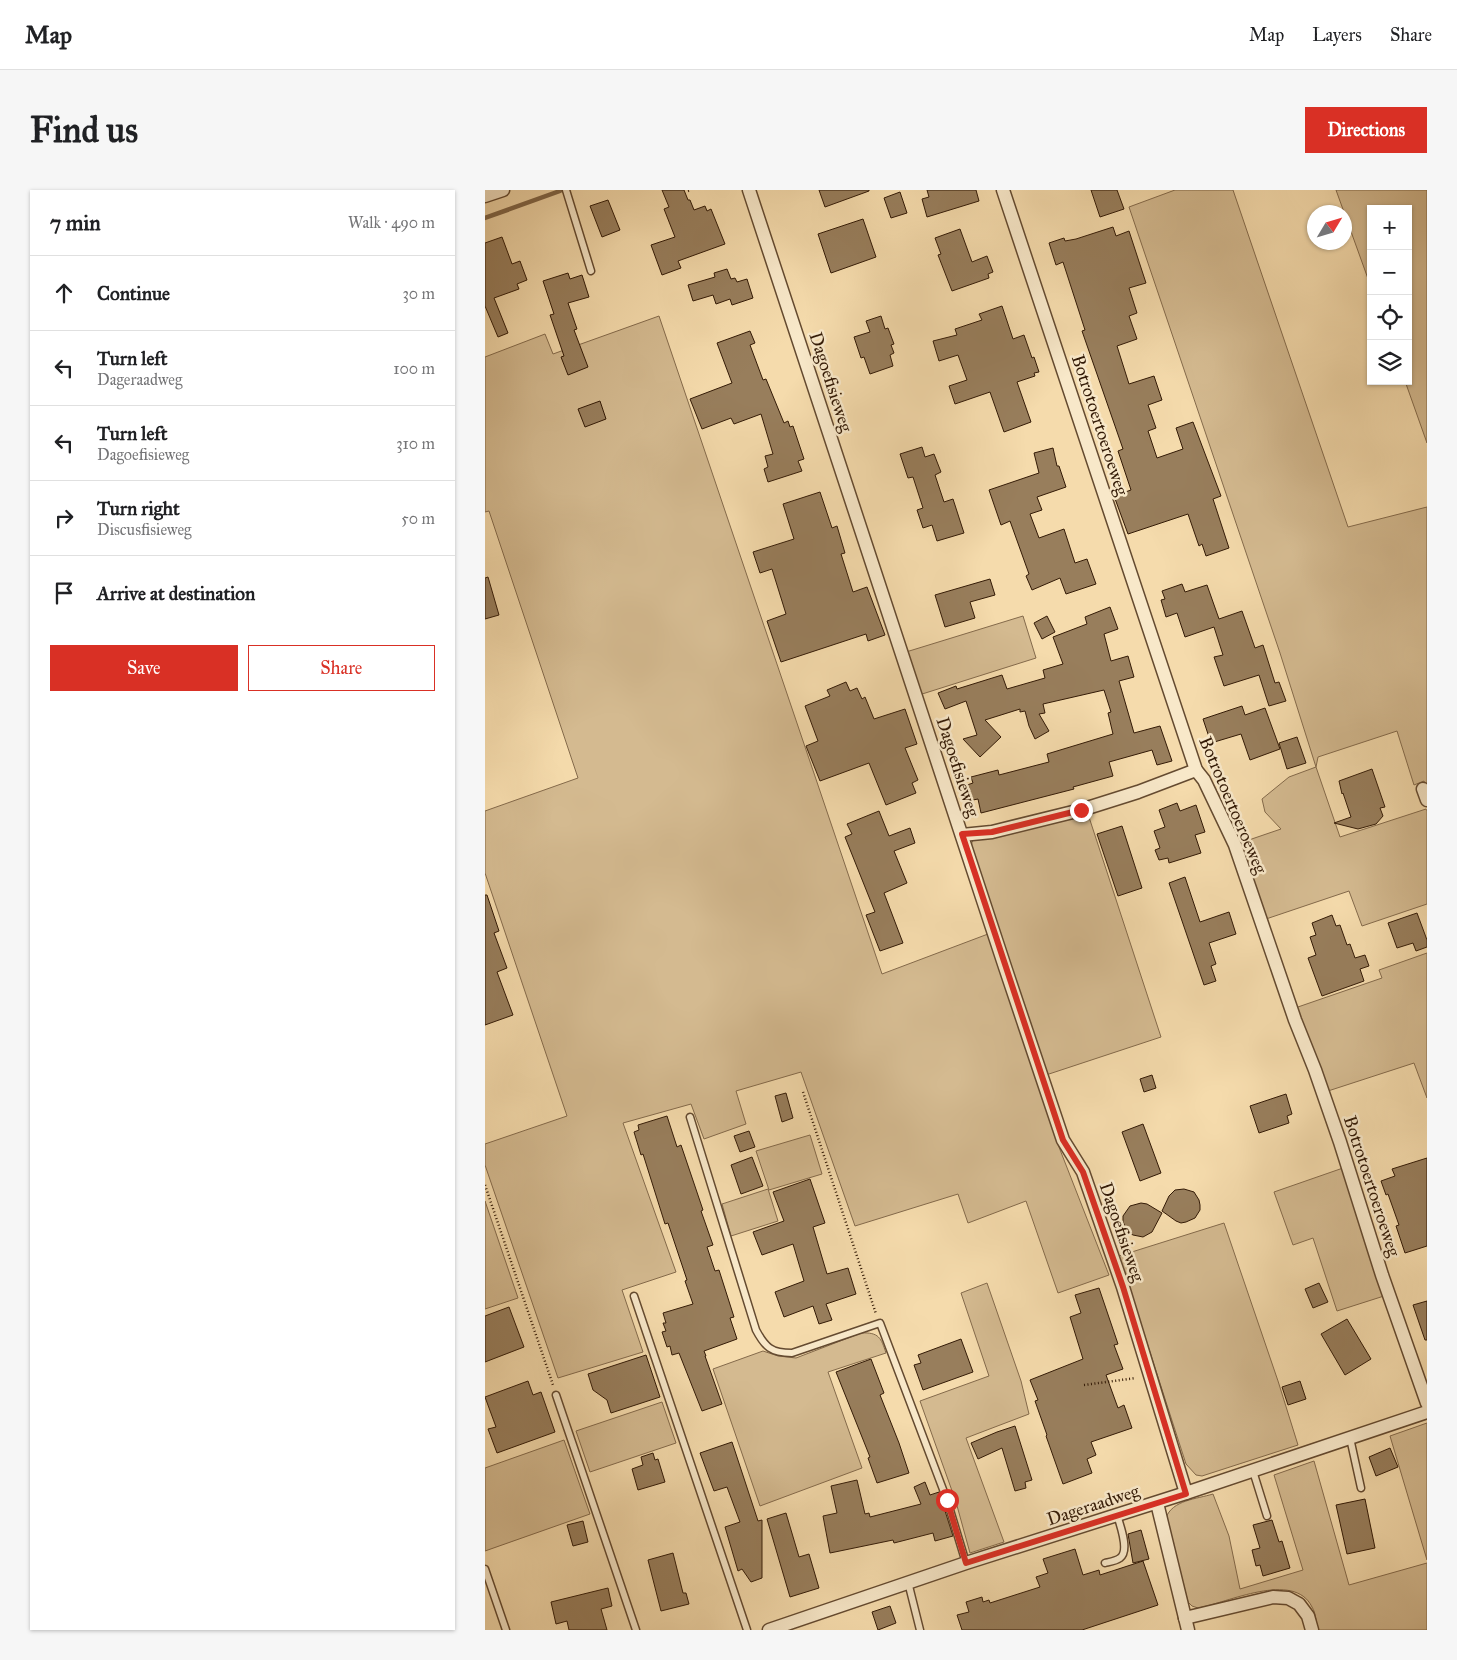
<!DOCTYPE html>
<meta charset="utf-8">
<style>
:root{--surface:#fff;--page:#f6f6f6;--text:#202124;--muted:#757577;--line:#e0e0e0;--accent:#d93025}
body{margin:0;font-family:"IM FELL Great Primer",serif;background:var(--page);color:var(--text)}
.controls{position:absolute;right:15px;top:15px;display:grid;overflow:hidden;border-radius:0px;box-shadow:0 1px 4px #0004}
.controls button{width:45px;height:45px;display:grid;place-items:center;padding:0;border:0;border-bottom:1px solid var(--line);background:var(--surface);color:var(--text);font:25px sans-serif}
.compass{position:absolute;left:822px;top:15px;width:45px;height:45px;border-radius:50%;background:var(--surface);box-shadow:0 1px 4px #0004;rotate:52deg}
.stop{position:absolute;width:15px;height:15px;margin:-11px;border:4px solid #d93025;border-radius:50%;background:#fff}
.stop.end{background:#d93025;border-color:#fff;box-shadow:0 1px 5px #0008}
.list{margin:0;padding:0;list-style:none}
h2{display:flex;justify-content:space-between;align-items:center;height:65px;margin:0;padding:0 20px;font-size:21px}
h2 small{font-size:16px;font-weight:400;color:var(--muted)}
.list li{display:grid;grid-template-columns:32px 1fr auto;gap:15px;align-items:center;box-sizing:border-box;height:75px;padding:0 20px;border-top:1px solid var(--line)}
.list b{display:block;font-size:19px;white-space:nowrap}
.list p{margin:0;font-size:16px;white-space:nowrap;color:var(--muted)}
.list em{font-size:16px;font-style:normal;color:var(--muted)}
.actions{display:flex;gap:10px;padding:15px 20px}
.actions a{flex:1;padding:11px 0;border:1px solid var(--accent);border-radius:0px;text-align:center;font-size:18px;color:var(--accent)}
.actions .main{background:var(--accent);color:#fff}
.icon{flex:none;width:28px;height:28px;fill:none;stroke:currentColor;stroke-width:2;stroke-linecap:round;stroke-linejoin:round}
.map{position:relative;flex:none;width:942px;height:1440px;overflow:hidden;border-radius:0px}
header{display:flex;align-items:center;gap:30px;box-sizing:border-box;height:70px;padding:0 25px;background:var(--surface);border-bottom:1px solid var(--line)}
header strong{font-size:24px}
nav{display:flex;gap:28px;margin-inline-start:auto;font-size:18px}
.intro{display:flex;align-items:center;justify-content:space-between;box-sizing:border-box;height:120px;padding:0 30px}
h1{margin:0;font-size:35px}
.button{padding:12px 22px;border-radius:0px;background:var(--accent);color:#fff;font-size:18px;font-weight:700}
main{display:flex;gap:30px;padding:0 30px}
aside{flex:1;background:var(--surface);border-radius:0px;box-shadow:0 1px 4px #0004}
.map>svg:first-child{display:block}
</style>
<header>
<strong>Map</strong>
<nav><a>Map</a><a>Layers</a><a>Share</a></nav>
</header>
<div class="intro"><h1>Find us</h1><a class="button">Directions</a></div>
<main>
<aside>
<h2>7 min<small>Walk · 490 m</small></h2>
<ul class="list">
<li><svg class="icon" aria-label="ahead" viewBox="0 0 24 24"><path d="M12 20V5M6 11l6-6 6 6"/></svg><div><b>Continue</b></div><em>30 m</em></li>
<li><svg class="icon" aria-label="left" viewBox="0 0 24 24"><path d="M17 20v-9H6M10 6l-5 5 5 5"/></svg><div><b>Turn left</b><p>Dageraadweg</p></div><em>100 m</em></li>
<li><svg class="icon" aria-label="left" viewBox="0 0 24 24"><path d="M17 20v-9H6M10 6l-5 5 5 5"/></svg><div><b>Turn left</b><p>Dagoefisieweg</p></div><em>310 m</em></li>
<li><svg class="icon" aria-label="right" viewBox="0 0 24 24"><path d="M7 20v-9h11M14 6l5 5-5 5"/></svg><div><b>Turn right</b><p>Discusfisieweg</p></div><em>50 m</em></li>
<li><svg class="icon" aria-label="arrive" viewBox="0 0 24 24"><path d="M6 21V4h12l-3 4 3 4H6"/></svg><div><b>Arrive at destination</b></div></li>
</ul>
<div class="actions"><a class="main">Save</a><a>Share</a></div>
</aside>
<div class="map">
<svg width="942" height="1440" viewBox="0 0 942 1440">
<rect width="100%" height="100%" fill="#f5dbac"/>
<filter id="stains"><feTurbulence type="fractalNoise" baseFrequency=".004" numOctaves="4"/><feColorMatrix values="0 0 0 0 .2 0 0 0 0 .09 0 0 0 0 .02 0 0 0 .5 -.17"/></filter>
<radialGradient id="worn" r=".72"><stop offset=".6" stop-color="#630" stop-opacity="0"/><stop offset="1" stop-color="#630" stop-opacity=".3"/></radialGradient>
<g fill="#d4ba90" stroke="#846a4b">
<polygon points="690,0 748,0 863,337 942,317 942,599 939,591 929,595 912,541 833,567 831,577 855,647 941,619 942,621 942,714 877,736 864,701 781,729 755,653 796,639 780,622 777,609 804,587 831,577 795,463 644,17"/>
<polygon points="851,0 942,0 942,253 920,191 923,191 923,19 886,19 886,97"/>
<polygon points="174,126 397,784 503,744 572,952 624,1085 573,1103 541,1011 483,1033 473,1004 370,1036 316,882 251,901 261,934 219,949 206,914 138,933 191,1082 137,1100 158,1162 73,1188 0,975 0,954 82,926 0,683 0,621 93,588 4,321 0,322 0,167 60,144 68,164"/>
<polygon points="538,426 551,468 434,505 421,462"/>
<polygon points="602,621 676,847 561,885 486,659 487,652 492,646"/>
<polygon points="942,763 942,908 929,873 843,901 810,818 897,788 894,780"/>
<polygon points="325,945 337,984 284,1000 271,961"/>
<polygon points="858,978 899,1106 852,1121 828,1048 808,1055 789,1002"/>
<polygon points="283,999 293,1031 246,1046 237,1014"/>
<polygon points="0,1011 33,1108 0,1119"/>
<polygon points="739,1033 793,1191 813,1255 717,1286 711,1285 701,1274 634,1066"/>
<polygon points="502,1093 536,1191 544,1224 481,1248 519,1352 485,1363 471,1312 435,1211 504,1186 476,1103"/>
<path d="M376,1143C394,1142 396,1148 401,1163L343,1182L377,1278L275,1316L228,1179L278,1161L293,1166L311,1168Z"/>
<polygon points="177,1212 191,1253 105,1282 91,1241"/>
<polygon points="942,1233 942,1370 905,1246"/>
<polygon points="79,1250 105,1324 0,1361 0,1278"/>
<path d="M829,1271L864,1395L942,1373V1440H833C831,1433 831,1423 827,1417C809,1380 742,1413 713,1418L707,1416L703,1412L681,1328C687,1310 712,1309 728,1304L744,1346L755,1399L818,1380L789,1285Z"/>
</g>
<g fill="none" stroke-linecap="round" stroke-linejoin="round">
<polyline stroke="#806648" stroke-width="4.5" points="0,28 75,1"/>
</g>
<g fill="#987e5c" stroke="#331a06">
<polygon points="177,0 199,0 203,10 205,10 209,20 220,16 222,21 226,19 240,54 193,71 196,78 177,85 166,55 190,47 179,19 184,17"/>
<polygon points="334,0 384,0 384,1 340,17"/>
<polygon points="442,0 491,0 494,11 442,27 437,9 444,7"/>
<polygon points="606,0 632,0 639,19 615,27"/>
<polygon points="415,2 422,23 406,28 399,8"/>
<polygon points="123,10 135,40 117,47 105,16"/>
<polygon points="378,29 391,67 346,83 333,44"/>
<polygon points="628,37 631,46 644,41 661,93 644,98 652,123 644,126 652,149 632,156 644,194 669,186 677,210 663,215 671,238 663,241 672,268 698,259 691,238 708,232 736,306 728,309 744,358 721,366 717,354 714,356 703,324 643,344 629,306 646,300 633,261 638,259 597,141 600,140 578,72 571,75 564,53 579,48 580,51 591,49"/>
<polygon points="475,39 487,72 502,66 508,82 503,84 504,88 467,101 453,65 456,64 450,48"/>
<polygon points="17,47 27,74 35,71 42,90 32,94 34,99 9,108 23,143 13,147 0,116 0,53"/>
<polygon points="242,79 246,89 250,88 252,92 262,89 268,108 247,115 245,109 231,114 228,105 208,111 203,95 230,87 229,83"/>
<polygon points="83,83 85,89 97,85 104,107 83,113 92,139 89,140 103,177 83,185 76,167 79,166 65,125 69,124 58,91"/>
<polygon points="517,116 528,149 539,145 547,168 549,167 554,182 549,183 550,186 532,192 546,232 519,242 505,202 470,214 464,196 482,190 473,165 454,171 448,151 472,145 470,139 497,130 494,124"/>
<polygon points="396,126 400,139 403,138 409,154 406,155 409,163 405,165 408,176 385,184 379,167 376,168 369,147 385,142 381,131"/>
<polygon points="265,141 270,153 265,155 278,190 281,189 299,233 303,231 305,237 308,236 319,269 313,271 317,281 283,292 279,279 283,277 280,266 288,264 276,224 249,234 246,228 217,239 205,209 247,193 232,153"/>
<polygon points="115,211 121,229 100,237 93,219"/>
<polygon points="437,257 440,267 449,264 456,282 450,285 459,312 468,309 479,343 452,351 447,335 438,338 432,320 438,318 428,287 423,288 415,264"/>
<polygon points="568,258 572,276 574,276 581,297 552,307 557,320 545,324 554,348 579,339 590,373 602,369 611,394 581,404 575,388 547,400 541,386 544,384 525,331 516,335 504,300 554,283 549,263"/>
<polygon points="335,302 347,338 352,336 360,363 356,364 368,402 382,397 400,445 383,451 381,444 296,472 282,431 301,424 287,379 275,383 268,362 309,349 298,314"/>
<polygon points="3,387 14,425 0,429 0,388"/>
<polygon points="505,389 510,405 485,412 490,428 460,437 450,405"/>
<polygon points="697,394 700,402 722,395 734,429 757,421 770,458 778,455 790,493 794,492 801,511 784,516 774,485 739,496 729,467 738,465 729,437 700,447 692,423 681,427 676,410 680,409 677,401"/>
<polygon points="625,417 633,439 619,444 626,471 643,466 649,487 634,491 649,543 675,536 687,571 672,575 667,560 624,572 628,586 588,597 589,599 496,623 493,609 483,611 479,596 488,593 486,587 513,580 514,585 564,572 562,564 628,544 623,523 626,522 619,500 558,514 560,523 554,524 564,541 550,549 544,536 540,521 535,522 535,519 500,530 516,547 495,567 478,549 492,545 481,511 460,519 453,503 471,496 472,499 517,485 522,499 560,488 558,480 578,474 568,447 602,434 600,427"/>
<polygon points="562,426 570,442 557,449 549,433"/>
<polygon points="361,492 365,501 372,498 377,509 380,507 389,529 420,519 432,554 420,558 433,590 427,593 431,603 401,615 384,573 335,591 321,556 333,551 320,516 345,506 342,500"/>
<polygon points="757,516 760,525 780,518 795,559 765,570 756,544 726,553 718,529"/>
<polygon points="812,547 821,573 802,579 794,553"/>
<polygon points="887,579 900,617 895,618 898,626 891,634 873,639 849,633 866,627 858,603 857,604 854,591"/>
<polygon points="692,613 695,621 711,615 720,642 710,645 716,663 684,673 683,668 674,670 670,660 675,658 669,641 680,637 674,620"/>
<polygon points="394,621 404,646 425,638 430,653 409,661 422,693 399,703 418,753 395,761 381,725 390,722 360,647 367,644 362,634"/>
<polygon points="637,636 657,698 633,706 612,644"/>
<polygon points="700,687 715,732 744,722 751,744 724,753 731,774 726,776 731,791 719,795 684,693"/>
<polygon points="0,705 2,705 14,741 9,743 22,778 12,782 28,825 0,835"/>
<polygon points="932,723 942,750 942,757 931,761 928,753 912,758 903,733"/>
<polygon points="847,725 851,736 855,735 862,755 865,754 870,768 880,765 884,776 875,779 879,791 837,806 823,768 831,765 825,747 831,745 827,733"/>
<polygon points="667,885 671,898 659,902 655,889"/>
<polygon points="301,903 308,928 297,932 290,906"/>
<polygon points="801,904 807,924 802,926 804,933 774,943 765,916"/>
<polygon points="182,926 192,957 196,955 218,1020 216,1021 228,1055 222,1057 230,1081 234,1080 249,1127 245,1128 252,1149 219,1161 221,1166 220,1166 237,1214 217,1221 194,1163 187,1165 185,1156 182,1157 177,1142 181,1141 178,1133 181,1133 178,1123 208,1114 200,1091 202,1090 183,1033 180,1034 158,964 156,965 149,942 154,940 153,935"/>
<polygon points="658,934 676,983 655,991 637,942"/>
<polygon points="264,941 270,957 255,962 249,946"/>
<polygon points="267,967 278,996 256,1004 246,975"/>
<polygon points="942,968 942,1056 920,1063 911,1036 914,1035 903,1004 901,1005 896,991 910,986 907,979"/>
<polygon points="325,989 340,1033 328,1037 342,1084 363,1078 371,1104 341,1114 347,1130 334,1134 328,1116 299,1127 290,1102 319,1091 308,1054 277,1065 268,1042 299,1031 288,1002"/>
<polygon points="699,999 709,1002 714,1010 715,1015 715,1020 710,1028 701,1032 696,1033 691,1031 677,1021 684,1006 690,1000"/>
<polygon points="656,1013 662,1014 677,1023 667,1042 658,1047 648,1045 643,1042 638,1032 638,1026 645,1016"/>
<polygon points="834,1093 843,1112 828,1118 820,1099"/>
<polygon points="614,1098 633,1154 629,1155 638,1179 621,1185 633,1218 639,1215 647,1238 606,1252 611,1265 602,1269 607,1283 578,1294 561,1246 562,1245 550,1211 553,1210 545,1190 598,1169 585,1127 596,1123 590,1105"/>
<polygon points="942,1111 942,1150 940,1150 928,1115"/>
<polygon points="24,1117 39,1157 0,1172 0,1126"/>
<polygon points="862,1129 886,1169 860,1185 836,1144"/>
<polygon points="476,1149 488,1182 438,1200 429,1175 436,1173 433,1165"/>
<polygon points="161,1165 175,1207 126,1223 122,1210 108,1200 103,1184"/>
<polygon points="386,1169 399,1203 395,1205 414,1253 424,1283 392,1293 383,1268 385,1267 351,1182"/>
<polygon points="43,1191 48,1205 56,1202 70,1242 12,1263 3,1239 11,1237 0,1207"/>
<polygon points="815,1191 821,1209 803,1215 797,1197"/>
<polygon points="530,1236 547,1290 540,1292 541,1298 530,1301 517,1258 493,1269 486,1253 512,1242"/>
<polygon points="247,1252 273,1331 277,1330 277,1388 266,1392 257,1379 253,1381 240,1337 255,1332 242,1297 229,1301 215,1263"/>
<polygon points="905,1258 913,1277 891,1286 884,1267"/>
<polygon points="168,1263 170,1270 173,1269 180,1292 153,1300 147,1279 158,1275 156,1267"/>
<polygon points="372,1290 380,1324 384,1323 385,1327 436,1314 429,1297 440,1292 445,1305 454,1302 468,1346 450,1351 448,1343 409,1353 408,1350 345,1363 338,1326 352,1323 346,1296"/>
<polygon points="880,1309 890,1358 862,1364 851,1315"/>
<polygon points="301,1323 314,1367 324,1364 334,1398 305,1407 282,1329"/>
<polygon points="787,1330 794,1352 797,1351 805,1378 778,1386 775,1375 771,1376 767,1360 775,1358 768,1335"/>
<polygon points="98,1331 103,1352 88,1356 82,1335"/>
<polygon points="656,1340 664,1369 648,1373 643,1344"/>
<polygon points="590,1359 598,1385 614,1380 615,1385 658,1371 673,1415 597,1440 477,1440 472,1425 484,1422 481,1412 497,1407 498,1412 504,1410 505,1413 555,1397 551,1387 563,1383 558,1369"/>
<polygon points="188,1363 198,1403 201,1403 204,1414 176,1421 163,1370"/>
<polygon points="123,1398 127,1416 116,1419 122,1440 84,1440 82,1431 71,1434 66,1412"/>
<polygon points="405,1416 411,1433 393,1440 387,1422"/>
</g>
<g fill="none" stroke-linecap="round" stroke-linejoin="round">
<defs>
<g id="service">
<polyline points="81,0 106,81"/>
<path d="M205,927L271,1140C280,1157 286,1163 307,1163L395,1133L462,1310L481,1373"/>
<polyline points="149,1106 262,1440"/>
<polyline points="71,1205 151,1440"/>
<polyline points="865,1248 876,1298"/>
<polyline points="768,1281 782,1326"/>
<path d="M620,1373C624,1372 631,1371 635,1368C645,1361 635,1335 632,1325"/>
<polyline points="0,1379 21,1440"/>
<polyline points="423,1392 435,1440"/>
</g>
<g id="minor">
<polyline points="264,0 520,777 578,950 598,982 638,1097 701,1303"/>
<polyline points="518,0 711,580 719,590 750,655 810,830 830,880 855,952 897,1085 942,1213"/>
<polyline points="0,6 18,0"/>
<polyline points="938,599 942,610"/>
<polyline points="477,645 507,642 596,620 653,602 711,580"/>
<polyline points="672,1313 703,1440"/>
<polyline points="700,1428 788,1407 803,1408 814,1414 823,1426 827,1440"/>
<polyline points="284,1440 481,1373 701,1303 942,1222"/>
</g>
</defs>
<use href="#service" stroke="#644a30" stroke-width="9"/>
<use href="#minor" stroke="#644a30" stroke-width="15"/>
<g stroke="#331a06" stroke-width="2.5" stroke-dasharray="1 2.5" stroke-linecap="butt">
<polyline points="203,1 206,0"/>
<polyline points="318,902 391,1124"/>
<polyline points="0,995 68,1195"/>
<polyline points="599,1195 651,1188"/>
</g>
<use href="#service" stroke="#f8e8c9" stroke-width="6"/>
<use href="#minor" stroke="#f8e8c9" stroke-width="12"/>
</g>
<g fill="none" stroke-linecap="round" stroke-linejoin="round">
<polyline stroke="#d93025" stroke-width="6" points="462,1310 481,1373 701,1304 638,1097 598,982 578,950 477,644 507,642 596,620"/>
</g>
<g text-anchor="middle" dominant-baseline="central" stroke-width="5" stroke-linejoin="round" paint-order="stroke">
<g font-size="18" fill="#331a06" stroke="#f8e8c9">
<text transform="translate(346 192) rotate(72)">Dagoefisieweg</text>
<text transform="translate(615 235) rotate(72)">Botrotoertoeroeweg</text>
<text transform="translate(473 577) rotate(72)">Dagoefisieweg</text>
<text transform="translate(748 615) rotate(67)">Botrotoertoeroeweg</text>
<text transform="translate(887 996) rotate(72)">Botrotoertoeroeweg</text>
<text transform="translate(637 1042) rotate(71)">Dagoefisieweg</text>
<text transform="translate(608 1315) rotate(-18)">Dageraadweg</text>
</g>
</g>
<rect width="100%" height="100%" filter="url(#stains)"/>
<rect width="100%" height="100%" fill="url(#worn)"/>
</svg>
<div class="controls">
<button>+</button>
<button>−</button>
<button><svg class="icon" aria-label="locate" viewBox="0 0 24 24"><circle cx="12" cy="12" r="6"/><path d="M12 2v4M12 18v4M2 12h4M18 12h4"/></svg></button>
<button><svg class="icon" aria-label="layers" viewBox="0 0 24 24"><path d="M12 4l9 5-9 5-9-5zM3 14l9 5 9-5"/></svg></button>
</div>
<svg class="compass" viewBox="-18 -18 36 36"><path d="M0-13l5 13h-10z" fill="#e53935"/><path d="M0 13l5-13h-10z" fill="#757577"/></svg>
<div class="stop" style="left:462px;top:1310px"></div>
<div class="stop end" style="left:596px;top:620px"></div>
</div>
</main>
